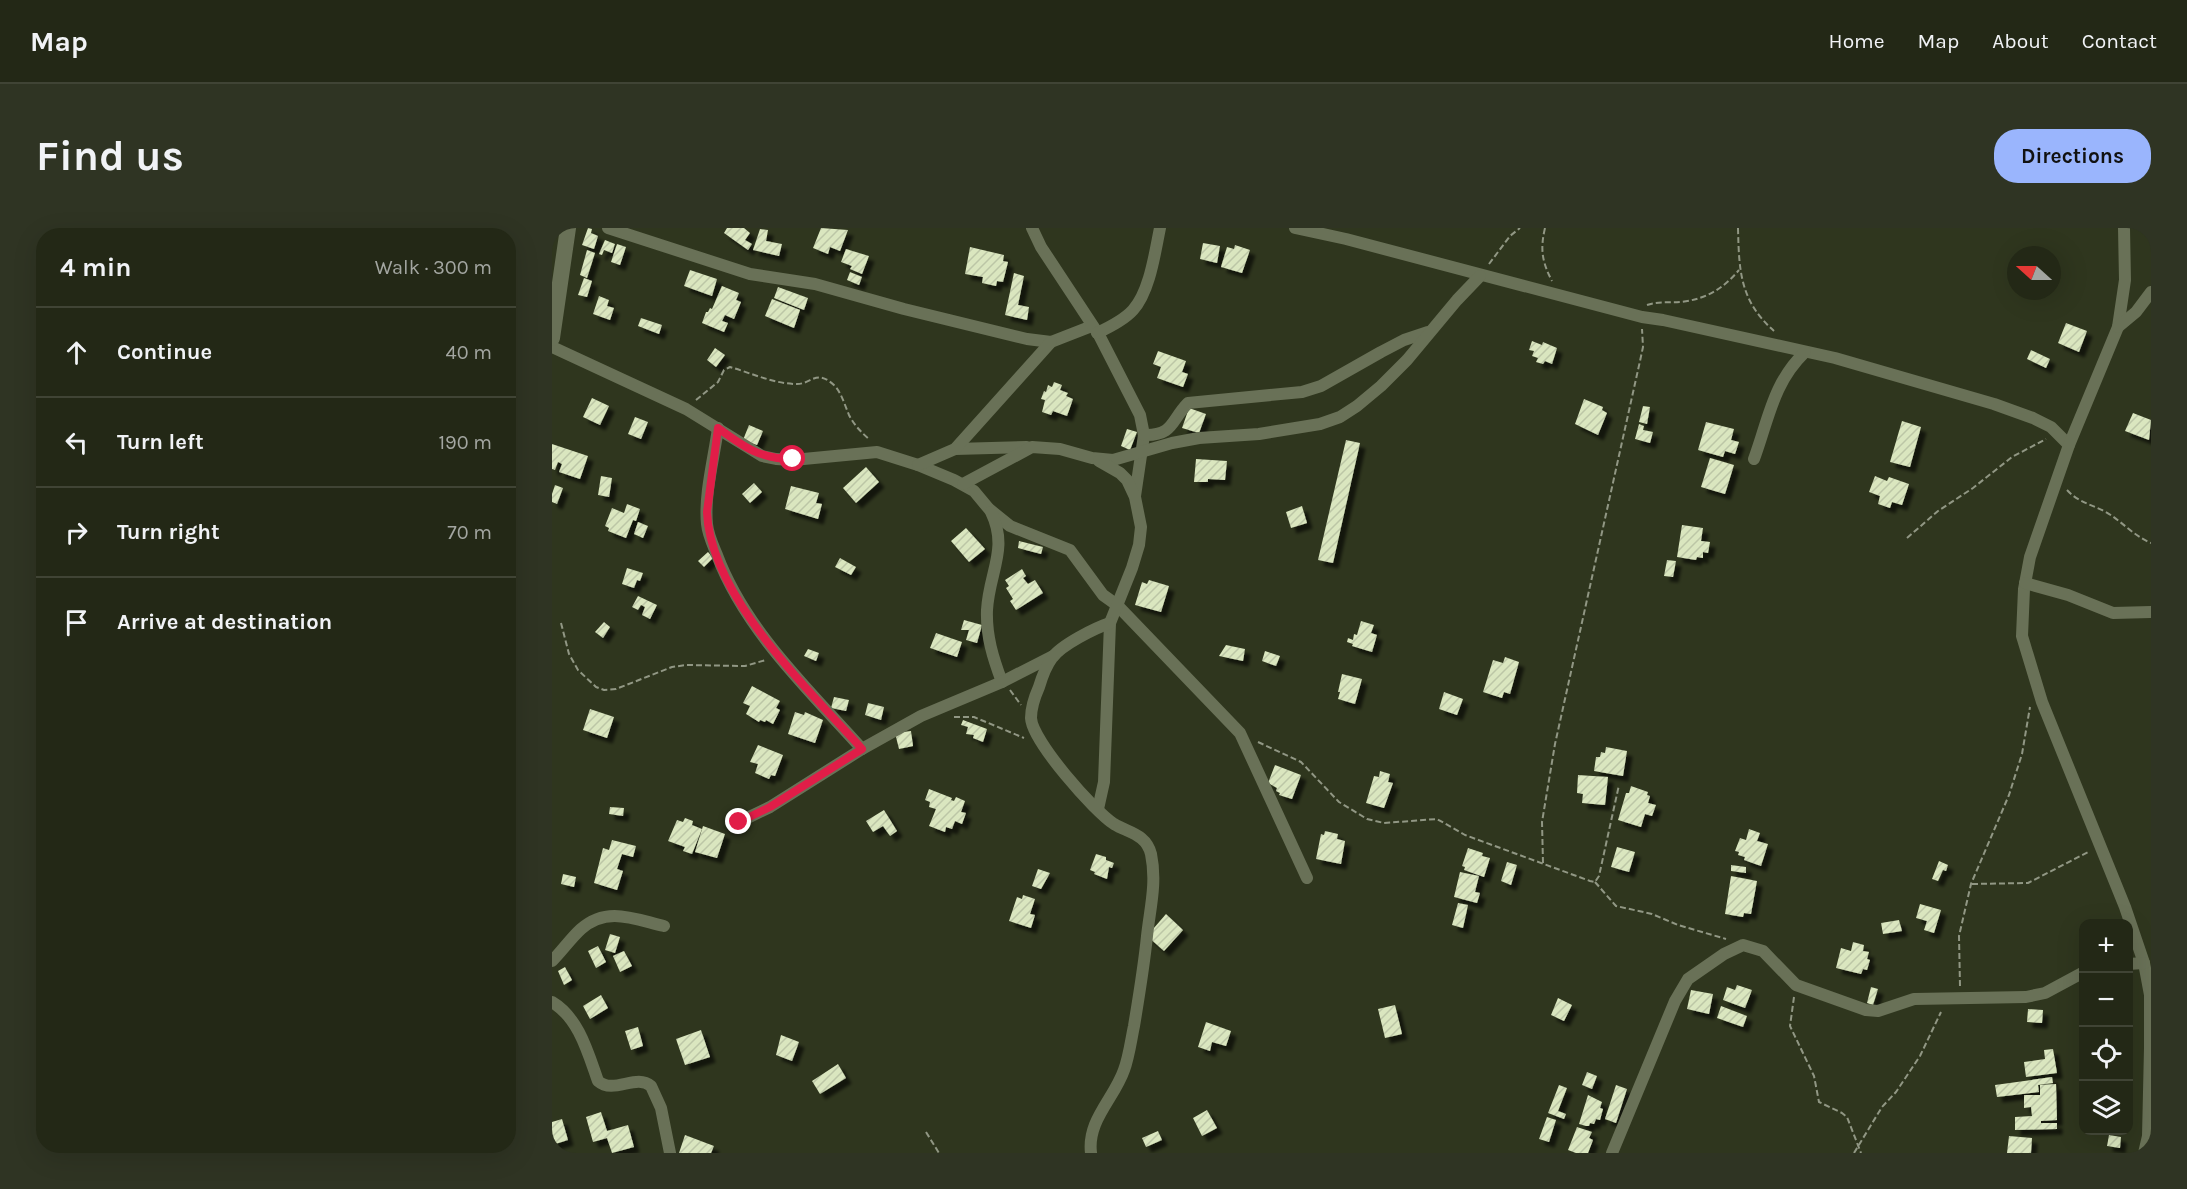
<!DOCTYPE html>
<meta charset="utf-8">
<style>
:root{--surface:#232816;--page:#2f3423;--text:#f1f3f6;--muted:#a3a6a1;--line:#404435;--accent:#9ab5fd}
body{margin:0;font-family:Karla,sans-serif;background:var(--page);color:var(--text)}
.controls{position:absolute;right:18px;bottom:18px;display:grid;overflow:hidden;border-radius:12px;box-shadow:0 6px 24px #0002}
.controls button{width:54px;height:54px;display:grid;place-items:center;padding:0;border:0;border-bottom:2px solid var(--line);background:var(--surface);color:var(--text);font:30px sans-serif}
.compass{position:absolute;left:1455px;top:18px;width:54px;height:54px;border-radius:50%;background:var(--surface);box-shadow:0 6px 24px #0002;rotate:291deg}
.stop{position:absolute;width:18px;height:18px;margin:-14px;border:4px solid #e11d48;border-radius:50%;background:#fff}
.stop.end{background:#e11d48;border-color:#fff;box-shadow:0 2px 6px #0008}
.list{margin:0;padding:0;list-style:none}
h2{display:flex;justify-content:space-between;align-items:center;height:78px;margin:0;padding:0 24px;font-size:26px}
h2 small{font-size:20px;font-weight:400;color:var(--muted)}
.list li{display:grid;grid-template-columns:39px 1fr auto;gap:18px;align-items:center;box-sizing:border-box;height:90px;padding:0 24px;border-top:2px solid var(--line)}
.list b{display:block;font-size:22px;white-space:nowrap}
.list em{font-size:20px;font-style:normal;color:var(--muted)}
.icon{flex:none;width:33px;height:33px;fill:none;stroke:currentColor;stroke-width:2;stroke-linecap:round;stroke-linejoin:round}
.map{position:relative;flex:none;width:1599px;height:925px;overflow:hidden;border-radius:24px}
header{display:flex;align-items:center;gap:36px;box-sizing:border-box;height:84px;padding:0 30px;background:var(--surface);border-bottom:2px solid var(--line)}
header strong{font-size:28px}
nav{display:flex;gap:33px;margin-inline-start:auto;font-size:21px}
.intro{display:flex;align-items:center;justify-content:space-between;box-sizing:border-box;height:144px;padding:0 36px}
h1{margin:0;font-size:42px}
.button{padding:15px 27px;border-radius:24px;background:var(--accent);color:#111;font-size:21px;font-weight:700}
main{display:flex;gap:36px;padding:0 36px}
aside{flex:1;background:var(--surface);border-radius:24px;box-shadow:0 6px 24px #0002}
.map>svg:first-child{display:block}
</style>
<header>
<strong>Map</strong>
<nav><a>Home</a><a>Map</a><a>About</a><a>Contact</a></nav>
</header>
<div class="intro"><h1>Find us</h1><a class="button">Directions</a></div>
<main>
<aside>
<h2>4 min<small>Walk · 300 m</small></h2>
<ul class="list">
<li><svg class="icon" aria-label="ahead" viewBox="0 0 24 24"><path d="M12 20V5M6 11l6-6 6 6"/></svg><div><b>Continue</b></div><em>40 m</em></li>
<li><svg class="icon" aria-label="left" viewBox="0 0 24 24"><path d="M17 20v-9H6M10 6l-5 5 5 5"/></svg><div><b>Turn left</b></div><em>190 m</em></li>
<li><svg class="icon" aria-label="right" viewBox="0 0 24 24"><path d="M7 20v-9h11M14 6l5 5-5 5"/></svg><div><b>Turn right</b></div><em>70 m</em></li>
<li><svg class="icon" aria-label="arrive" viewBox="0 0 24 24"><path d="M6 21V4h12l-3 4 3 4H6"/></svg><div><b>Arrive at destination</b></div></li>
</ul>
</aside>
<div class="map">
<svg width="1599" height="925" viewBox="0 0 1599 925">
<defs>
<pattern id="building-hatch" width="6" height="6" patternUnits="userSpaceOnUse" patternTransform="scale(1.5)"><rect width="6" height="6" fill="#dae6bf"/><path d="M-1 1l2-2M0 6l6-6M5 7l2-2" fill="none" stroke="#bcc6a6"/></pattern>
<filter id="shadow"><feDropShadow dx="5.5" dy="5.5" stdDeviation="1.5" flood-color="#0009"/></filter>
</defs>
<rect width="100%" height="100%" fill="#2f361e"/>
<g fill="url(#building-hatch)" filter="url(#shadow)">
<polygon points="36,0 40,1 39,5 46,8 42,21 30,17"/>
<polygon points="175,0 192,0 198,5 193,12 200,16 196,22 172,5"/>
<polygon points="269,0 296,2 288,23 278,19 276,26 261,20"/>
<polygon points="208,1 216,2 214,13 230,16 227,28 201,22"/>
<polygon points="53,12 63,16 60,25 52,22 50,27 47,26"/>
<polygon points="651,15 668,18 665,35 648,31"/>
<polygon points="65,16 74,19 68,37 59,34"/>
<polygon points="683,17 698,22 690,45 669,39 675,19 682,21"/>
<polygon points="418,19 452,27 451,33 456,34 451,54 445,53 444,58 430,55 431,49 413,46"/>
<polygon points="294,21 317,28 310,46 298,41 300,38 289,34"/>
<polygon points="35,22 43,25 35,50 28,47"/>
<polygon points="138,42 165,51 160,68 132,58"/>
<polygon points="298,44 310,49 307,57 295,52"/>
<polygon points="462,45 472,48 466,77 477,79 475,92 453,87"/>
<polygon points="32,50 40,53 35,69 26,67"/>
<polygon points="170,58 187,65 184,72 189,74 182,91 173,87 170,93 176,95 172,104 150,95 154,84 156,84 158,80 160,81"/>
<polygon points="226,59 256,70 252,82 222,70"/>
<polygon points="47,68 57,72 55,78 62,80 58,92 41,86"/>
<polygon points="220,71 248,82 242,100 213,88"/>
<polygon points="89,90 110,97 107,106 86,98"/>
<polygon points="1514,95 1535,103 1527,124 1506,115"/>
<polygon points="980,113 990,117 991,114 1005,120 1000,136 993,133 991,136 984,134 986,130 980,128 982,123 977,122"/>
<polygon points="163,120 173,127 164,139 155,132"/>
<polygon points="1479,122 1498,131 1494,140 1475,131"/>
<polygon points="606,123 634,133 630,144 636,146 631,159 605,150 609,139 601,136"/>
<polygon points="502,154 510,157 508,162 516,165 514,168 521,171 515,188 501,183 499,187 490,184 493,172 489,171 492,163 494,164 496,157 500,159"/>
<polygon points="40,170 57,178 48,197 31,189"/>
<polygon points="1032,171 1051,179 1050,182 1055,185 1046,207 1023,196"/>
<polygon points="1091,178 1098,179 1095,196 1087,194"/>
<polygon points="637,180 654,186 647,205 630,200"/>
<polygon points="1581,185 1599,192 1597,212 1573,203"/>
<polygon points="83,189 96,194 89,211 76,206"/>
<polygon points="1350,193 1369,199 1358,239 1338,234"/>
<polygon points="1154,194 1182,201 1179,212 1187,214 1183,226 1173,223 1171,229 1146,222"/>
<polygon points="1087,196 1092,198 1091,202 1101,204 1098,215 1083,211"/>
<polygon points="197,197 211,203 205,217 191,212"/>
<polygon points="575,201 585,204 578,222 569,218"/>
<polygon points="794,212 808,215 781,335 766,332"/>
<polygon points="0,216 36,228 28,251 7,244 10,236 6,234 3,242 0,241"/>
<polygon points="1158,230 1182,237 1173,266 1149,259"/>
<polygon points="644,231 675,233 673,252 656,251 656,254 642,254"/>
<polygon points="314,239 327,254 304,275 291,260"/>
<polygon points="49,248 60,250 57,269 46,267"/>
<polygon points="1323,248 1335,253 1337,249 1357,256 1350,277 1340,274 1338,280 1326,276 1328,268 1317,264"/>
<polygon points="202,255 210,264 198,275 190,266"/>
<polygon points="3,257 11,260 5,276 0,274 0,266"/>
<polygon points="239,258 267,265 264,275 270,276 266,291 233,281"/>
<polygon points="75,276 88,281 84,293 81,292 74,310 56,303 57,300 53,298 60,280 72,285"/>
<polygon points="750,278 755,295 739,300 734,284"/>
<polygon points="86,294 96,298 91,310 82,306"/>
<polygon points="1130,297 1151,300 1149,313 1158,314 1156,325 1151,324 1151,330 1145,329 1144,332 1125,329"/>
<polygon points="414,300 433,321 417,334 399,313"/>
<polygon points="467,313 491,319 489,326 466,320"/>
<polygon points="156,324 161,330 152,339 146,333"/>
<polygon points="288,330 304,339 299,347 283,339"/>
<polygon points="1115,332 1124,333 1121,349 1112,348"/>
<polygon points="75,340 91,345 88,353 85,352 82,360 70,356"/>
<polygon points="470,341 474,348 471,350 476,356 483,352 491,365 464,382 458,373 461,371 454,360 457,358 453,352"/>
<polygon points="597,352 617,358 609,384 583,377 590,354 595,356"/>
<polygon points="86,368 105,377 98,391 90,387 93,379 89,377 86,382 80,379"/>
<polygon points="412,392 430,397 425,415 414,412 417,402 409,402"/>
<polygon points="809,393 822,397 819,405 825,407 820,424 800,418 801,416 795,414 796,410 801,412 802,406 805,407"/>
<polygon points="52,394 58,399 51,410 43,404"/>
<polygon points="384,405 410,414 405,429 378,420"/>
<polygon points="674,417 693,421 691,433 667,428"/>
<polygon points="256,421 267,425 264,433 252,428"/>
<polygon points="713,423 728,428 724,438 710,433"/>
<polygon points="953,429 967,434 958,466 952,464 950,470 931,464 941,432 951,435"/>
<polygon points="790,446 810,451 803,476 786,471 788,464 786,464"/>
<polygon points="200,458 228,473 224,480 228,482 221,496 214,492 213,494 208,492 207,494 194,486 198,478 191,475"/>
<polygon points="892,464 911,471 905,487 887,481"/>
<polygon points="282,469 297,472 294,483 279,480"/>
<polygon points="316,475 332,479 329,492 313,487"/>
<polygon points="38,481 62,489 55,510 31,502"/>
<polygon points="243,484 252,487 253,484 271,492 263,515 236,506"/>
<polygon points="411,492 435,501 431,514 421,510 422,507 414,506 416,499 409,497"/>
<polygon points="359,503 361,518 347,521 343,505"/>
<polygon points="206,517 231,527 223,548 219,547 217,551 203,545 206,536 198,534"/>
<polygon points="1054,519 1075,523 1071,548 1042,543 1044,529 1048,529 1049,524 1053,525"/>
<polygon points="723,537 749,547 740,571 727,567 728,565 724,563 725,560 716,555"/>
<polygon points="828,543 838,546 836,554 841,555 832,580 814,575 822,548 827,549"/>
<polygon points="1026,547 1056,549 1053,577 1030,575 1031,566 1025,565"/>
<polygon points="1079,558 1096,564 1095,567 1098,568 1096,575 1104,577 1100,588 1093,586 1089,599 1066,592 1074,565 1077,565"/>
<polygon points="377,561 400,570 399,572 402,573 404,569 413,573 409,584 414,585 410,596 403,593 400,601 394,599 393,604 377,598 384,581 377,579 378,574 373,572"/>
<polygon points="58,579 72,580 71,588 57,586"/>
<polygon points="332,582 345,603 338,608 331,598 321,604 314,593"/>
<polygon points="133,590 141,593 140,597 150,601 140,626 131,623 133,619 116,613 125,592 131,594"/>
<polygon points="151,598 173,606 165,630 143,624"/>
<polygon points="1197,601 1208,605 1205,613 1216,616 1209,638 1192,632 1193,629 1186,627 1187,624 1183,623 1188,610 1194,612"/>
<polygon points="773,603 786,606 785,611 793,613 789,636 764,631 769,606 772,607"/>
<polygon points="60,612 84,618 81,629 70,626 65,641 71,643 65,662 42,655 51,620 57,622"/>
<polygon points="1065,619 1083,624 1077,644 1059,639"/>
<polygon points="916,620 931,625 930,628 938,630 932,649 912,642 913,639 910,638"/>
<polygon points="544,626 554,629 554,632 562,635 560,640 557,639 555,651 542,646 543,644 538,642"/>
<polygon points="1387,633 1396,637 1394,643 1391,642 1386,653 1380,651"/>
<polygon points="955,634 965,637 959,657 949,653"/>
<polygon points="1179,637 1194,639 1194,645 1179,643"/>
<polygon points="486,641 498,645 489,661 480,658"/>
<polygon points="908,644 927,648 923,664 928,665 925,675 902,669"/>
<polygon points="11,646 24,649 22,659 9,656"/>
<polygon points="1179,648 1205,653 1199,686 1192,685 1191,689 1173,686"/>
<polygon points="471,667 483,671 478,686 483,687 479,700 457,693 465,669 470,671"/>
<polygon points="906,675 916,677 911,700 900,697"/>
<polygon points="1368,676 1389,682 1382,705 1372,702 1375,693 1364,690"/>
<polygon points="614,686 631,702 612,723 595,708"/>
<polygon points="1347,692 1350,703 1331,706 1329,695"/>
<polygon points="58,706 68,709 63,725 53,722"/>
<polygon points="1301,714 1312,717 1311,723 1317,724 1315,731 1318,732 1315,742 1311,741 1309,746 1284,740 1289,720 1299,723"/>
<polygon points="46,718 54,734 44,740 36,723"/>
<polygon points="72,723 80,738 68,744 61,728"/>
<polygon points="13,739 20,752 12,757 6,743"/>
<polygon points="1185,757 1200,762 1193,780 1171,772 1175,759 1183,762"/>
<polygon points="1319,759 1326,761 1321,777 1315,775"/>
<polygon points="1139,762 1161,766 1157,786 1135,781"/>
<polygon points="49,767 56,780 38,791 31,778"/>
<polygon points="1006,770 1020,777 1012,793 999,787"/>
<polygon points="843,777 850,806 833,810 826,781"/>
<polygon points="1169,778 1195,788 1191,799 1165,790"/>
<polygon points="1476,781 1491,782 1490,795 1475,794"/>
<polygon points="654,794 679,803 674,818 660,814 658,823 646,819"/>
<polygon points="86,799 91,818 79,822 73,803"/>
<polygon points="149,802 158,829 133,837 124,811"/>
<polygon points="229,807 247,814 240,833 224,827"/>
<polygon points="1501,821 1505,845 1474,849 1472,834 1493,831 1492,822"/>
<polygon points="286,836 294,850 268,866 260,853"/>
<polygon points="1035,844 1045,848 1040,861 1030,857"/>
<polygon points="1500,849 1501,855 1486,857 1487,864 1445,869 1443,857"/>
<polygon points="1504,856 1505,892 1489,893 1489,895 1505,895 1505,901 1463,902 1463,889 1480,888 1479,879 1472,880 1472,867 1488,867 1488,857"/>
<polygon points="1007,857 1015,860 1006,883 1014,886 1012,891 996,885"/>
<polygon points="1064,857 1075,861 1064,895 1053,891"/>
<polygon points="1036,867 1050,874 1048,880 1051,881 1048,892 1044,891 1042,896 1038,895 1037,898 1034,898 1027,896"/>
<polygon points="655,882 665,900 650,908 641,890"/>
<polygon points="49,884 55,903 76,897 82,919 60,925 55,910 41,914 34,889"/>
<polygon points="995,889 1004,892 997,914 987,911"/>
<polygon points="10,891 16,912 0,917 0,894"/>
<polygon points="1025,899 1040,904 1037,910 1041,912 1036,925 1024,925 1016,922"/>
<polygon points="606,903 610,912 594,919 590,910"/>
<polygon points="133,907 162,918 159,925 127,925"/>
<polygon points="1557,907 1569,909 1568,920 1555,918"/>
<polygon points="1457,908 1480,910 1479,925 1455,925"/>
</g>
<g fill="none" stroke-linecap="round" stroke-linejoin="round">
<g stroke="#919784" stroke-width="2" stroke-dasharray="6 3" stroke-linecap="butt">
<path d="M993,0C988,21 990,34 1000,53"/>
<path d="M1186,0C1187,43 1188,73 1222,103"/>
<polyline points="937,36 958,8 968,0"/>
<path d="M1095,77C1106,73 1118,75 1129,74C1154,71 1171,61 1187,42"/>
<path d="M144,172L166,154L172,142L178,139C199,145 222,156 245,156C260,156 264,140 283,158C290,166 293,178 297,187C302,197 309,204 318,212"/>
<path d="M1515,262C1526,274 1538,276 1552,283C1569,292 1580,307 1599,315"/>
<polyline points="1355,310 1386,283 1421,260 1460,229 1494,211"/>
<polyline points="9,395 17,426 26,442 44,459 52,462 64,461 120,439 134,437 193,438 214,432"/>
<polyline points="458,462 469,477"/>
<polyline points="402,489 422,489 472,510"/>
<polyline points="706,514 749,534 787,574 815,591 832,595 885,591 913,607 1038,653 1043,654 1047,648 1067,557"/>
<polyline points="991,635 990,594 1003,516 1088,133 1091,119 1090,101"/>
<polyline points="1043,654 1064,678 1100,686 1126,697 1174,711"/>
<polyline points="1420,656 1476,655 1538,623"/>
<polyline points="1408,758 1407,708 1419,656 1457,567 1470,526 1478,479"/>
<polyline points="1242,769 1238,798 1262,848 1267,874 1290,885 1295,889 1309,925"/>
<polyline points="374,904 387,925"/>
<polyline points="1302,925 1330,879 1344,864 1368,828 1389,784"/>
</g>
<g stroke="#697157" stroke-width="12">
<polyline points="56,0 198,46 263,56 352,81 475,111 499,114 540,98"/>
<polyline points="480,0 489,19 547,107 588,187 592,207 583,268"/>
<polyline points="743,0 794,11 1090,89 1111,92 1283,130 1442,176 1481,190 1499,199 1517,217"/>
<polyline points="1572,0 1573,52 1566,99 1517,217 1478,329 1472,361 1470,408 1490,474 1573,679 1592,735 1598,767 1598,820 1596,908 1592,925"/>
<polyline points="1566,99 1584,84 1599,64"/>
<path d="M545,105C558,99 572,92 581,82C598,63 603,24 608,0"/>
<polyline points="0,119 134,181 210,228 224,231 241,232 325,224 366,237 402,252 422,263 437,281 458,298 518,322 551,367 565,377 688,505 755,650"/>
<path d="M166,200C162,230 152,267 155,296C156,307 161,317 165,327C193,402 257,462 310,521"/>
<path d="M592,207C622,208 619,192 636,175L750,164L769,158L829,124L852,112L876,104"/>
<polyline points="403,221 475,219"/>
<path d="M1202,231C1217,190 1221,155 1253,124"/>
<polyline points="366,237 403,221 499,114"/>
<polyline points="411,256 480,219 508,221 540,230 561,232 620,215 647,210 707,206 768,196 788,189 805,178 829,158 855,132 905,72 928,48"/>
<path d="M439,284C457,321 437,344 435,382C434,408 441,430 450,454"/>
<polyline points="1473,355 1516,367 1561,385 1599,384"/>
<polyline points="546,581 552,554 558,395 580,340 587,317 589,299 583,269 575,252 568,245 547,233"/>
<polyline points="187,594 218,579 310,521 369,488 450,454 501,428"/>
<path d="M0,733C10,723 19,710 29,701C55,678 82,691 112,698"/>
<polyline points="1576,736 1592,735"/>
<path d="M0,774C27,790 36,825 46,853C62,867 84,845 99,858L109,880L118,925"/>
<path d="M539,925C535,892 562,871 572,842C577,829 579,812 582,798C587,768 592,738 595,708C598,680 605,655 599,626C594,606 577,605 562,596C542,583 480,513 479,490C479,479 483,468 487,459C490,449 494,438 500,430C509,417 543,400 558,395"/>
<polyline points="1060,925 1123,773 1136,751 1172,726 1191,717 1211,723 1244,757 1314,782 1326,783 1362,771 1474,769 1493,765 1532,744"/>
</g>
<polyline stroke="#697157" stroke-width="16" points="0,110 16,0"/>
</g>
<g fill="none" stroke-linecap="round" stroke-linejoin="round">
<path stroke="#e11d48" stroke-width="8" d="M187,594L218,579L310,521C256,461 158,368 155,284L166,200C192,219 208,231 241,231"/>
</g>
</svg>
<div class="controls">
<button>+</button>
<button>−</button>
<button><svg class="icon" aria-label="locate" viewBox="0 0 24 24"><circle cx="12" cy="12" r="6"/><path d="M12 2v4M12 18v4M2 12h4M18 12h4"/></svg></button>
<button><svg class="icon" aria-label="layers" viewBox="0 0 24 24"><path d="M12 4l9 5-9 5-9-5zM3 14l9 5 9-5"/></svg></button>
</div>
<svg class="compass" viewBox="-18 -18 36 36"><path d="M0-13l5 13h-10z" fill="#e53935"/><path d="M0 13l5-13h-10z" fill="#a3a6a1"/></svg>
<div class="stop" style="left:241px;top:231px"></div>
<div class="stop end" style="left:187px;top:594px"></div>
</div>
</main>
